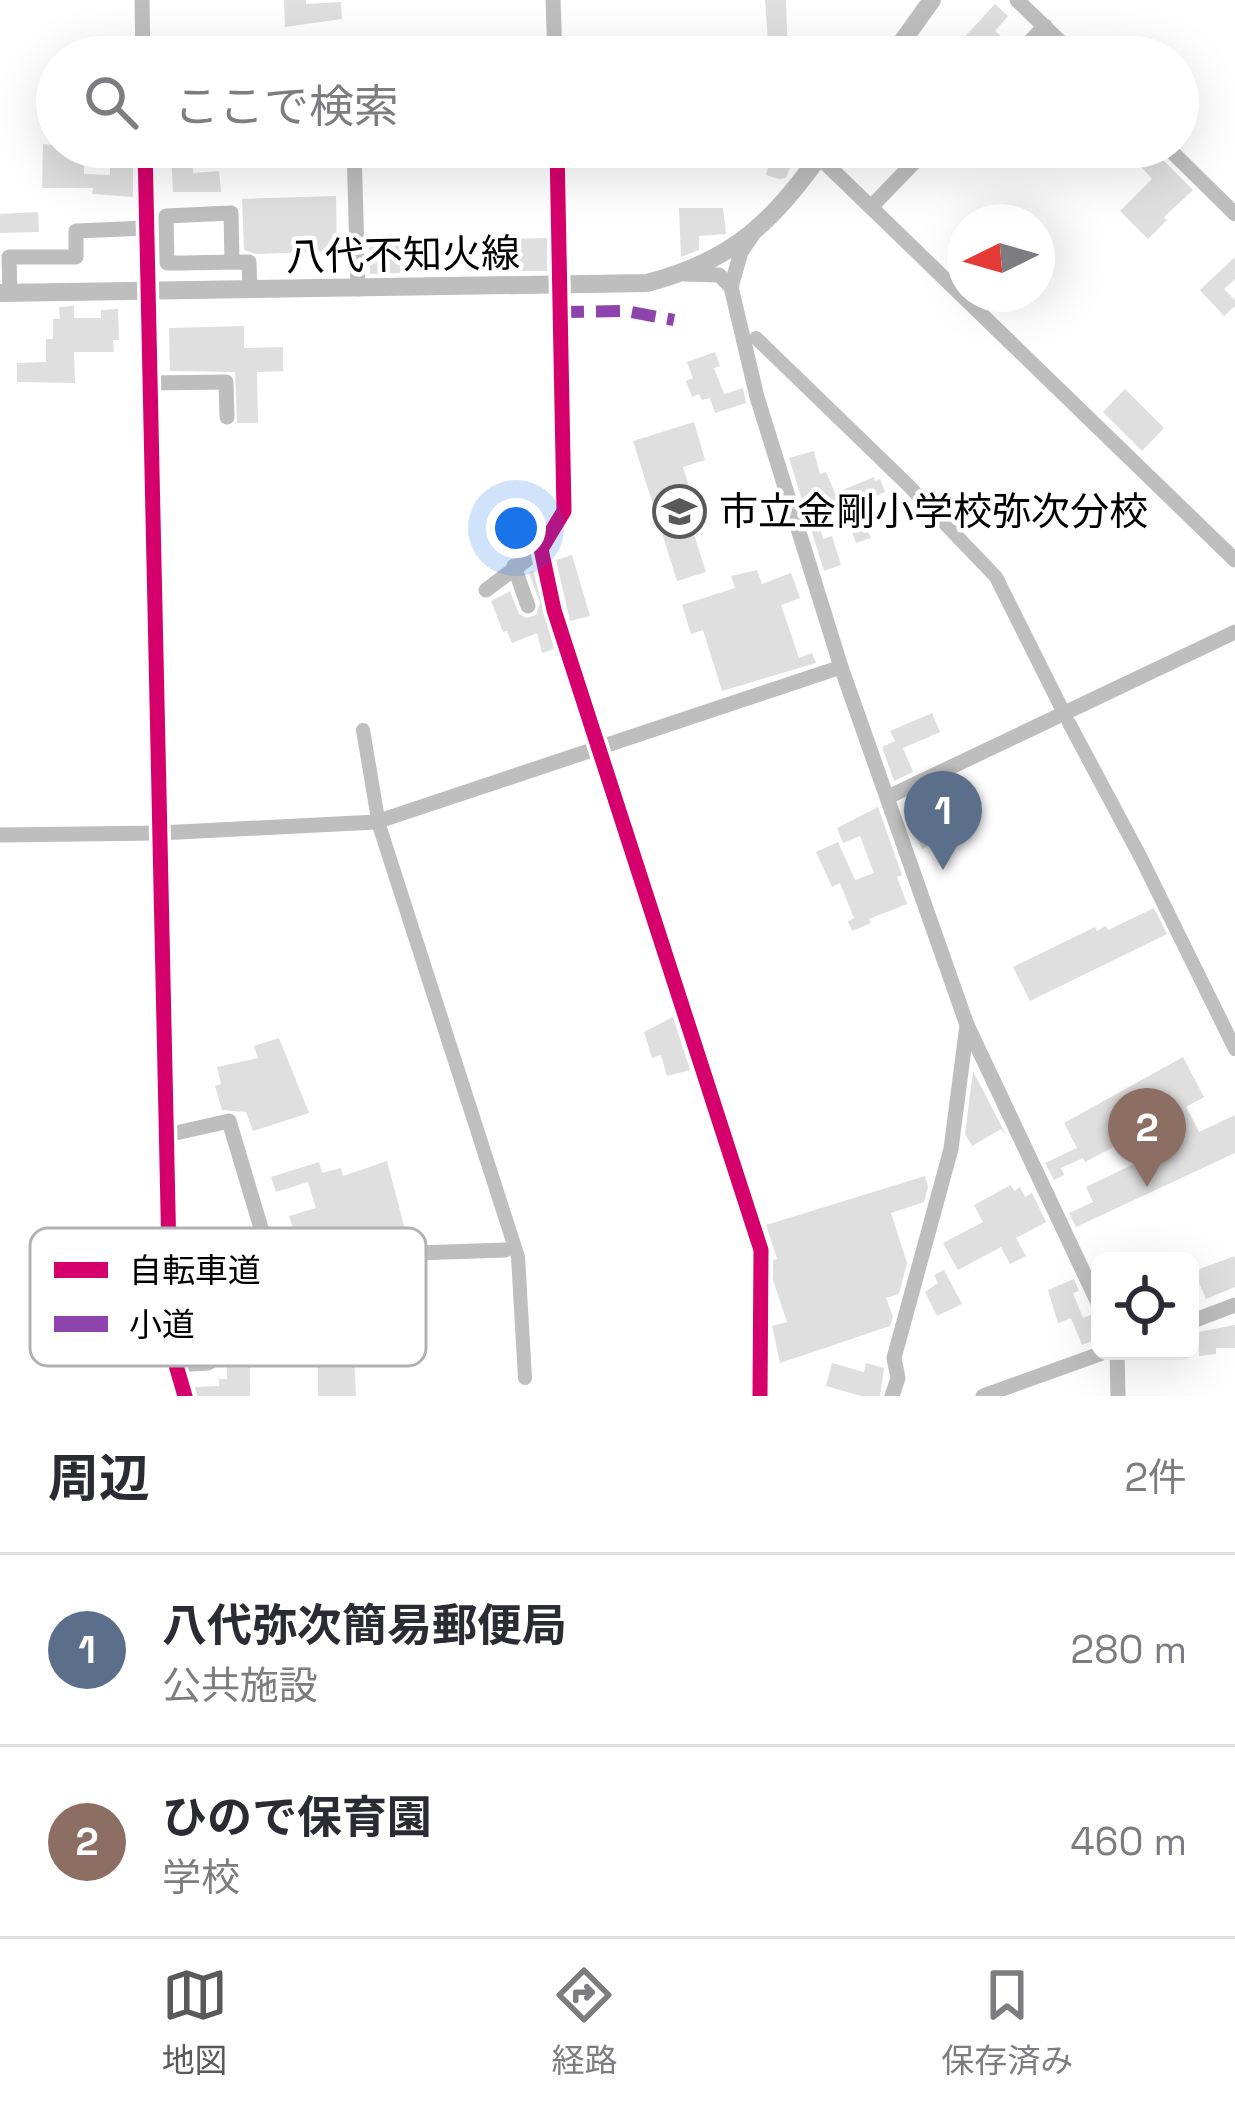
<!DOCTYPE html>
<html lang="ja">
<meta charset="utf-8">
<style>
:root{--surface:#fff;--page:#f7f7f7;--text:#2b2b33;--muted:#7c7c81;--line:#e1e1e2;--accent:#595959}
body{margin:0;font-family:"Space Grotesk","Noto Sans JP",sans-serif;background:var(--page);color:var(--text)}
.controls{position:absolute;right:36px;bottom:36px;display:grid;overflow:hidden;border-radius:18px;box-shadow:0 12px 48px #0002}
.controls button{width:108px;height:108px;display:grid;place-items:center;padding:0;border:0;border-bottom:3px solid var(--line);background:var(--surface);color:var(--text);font:60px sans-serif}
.compass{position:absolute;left:947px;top:204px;width:108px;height:108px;border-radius:50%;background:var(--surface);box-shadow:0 12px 48px #0002;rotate:265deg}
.you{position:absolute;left:516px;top:528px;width:42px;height:42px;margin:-30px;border:9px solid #fff;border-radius:50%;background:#1a73e8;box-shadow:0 0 0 18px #1a73e833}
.badge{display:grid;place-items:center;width:78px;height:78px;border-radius:50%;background:var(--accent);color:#fff;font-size:39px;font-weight:700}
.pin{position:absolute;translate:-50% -99px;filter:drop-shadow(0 3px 6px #0008)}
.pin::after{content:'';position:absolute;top:63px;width:42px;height:36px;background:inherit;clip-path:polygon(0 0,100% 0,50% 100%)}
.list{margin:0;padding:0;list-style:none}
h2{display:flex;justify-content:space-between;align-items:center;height:156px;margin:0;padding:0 48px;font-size:51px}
h2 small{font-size:39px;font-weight:400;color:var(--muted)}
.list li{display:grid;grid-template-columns:78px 1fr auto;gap:36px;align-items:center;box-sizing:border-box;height:192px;padding:0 48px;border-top:3px solid var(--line)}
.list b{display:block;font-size:45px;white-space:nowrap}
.list p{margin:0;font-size:39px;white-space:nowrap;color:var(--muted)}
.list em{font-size:39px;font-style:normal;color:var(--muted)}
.icon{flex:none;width:66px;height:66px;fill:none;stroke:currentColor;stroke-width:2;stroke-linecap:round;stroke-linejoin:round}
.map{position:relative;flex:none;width:1235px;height:1396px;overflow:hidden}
.search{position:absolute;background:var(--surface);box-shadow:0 12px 48px #0002;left:36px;right:36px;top:36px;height:132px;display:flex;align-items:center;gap:30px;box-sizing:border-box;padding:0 42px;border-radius:66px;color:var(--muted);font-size:45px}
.sheet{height:540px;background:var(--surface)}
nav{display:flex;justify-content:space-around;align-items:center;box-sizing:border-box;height:168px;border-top:3px solid var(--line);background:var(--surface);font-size:33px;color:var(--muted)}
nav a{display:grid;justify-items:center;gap:6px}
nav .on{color:var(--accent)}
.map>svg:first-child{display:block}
</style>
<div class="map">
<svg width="1235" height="1396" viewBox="0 0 1235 1396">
<rect width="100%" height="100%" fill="#fff"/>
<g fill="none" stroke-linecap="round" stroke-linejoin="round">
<g stroke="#bfbfbf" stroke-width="14">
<polyline points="756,338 907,484 996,577 1061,707"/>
<polyline points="1069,723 1141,858 1235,1049"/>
<polyline points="363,730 379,825 518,1257 525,1378"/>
</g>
</g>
<g fill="#dfdfdf">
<polygon points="284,0 306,0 306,4 341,2 342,19 285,27"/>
<polygon points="765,0 786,0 788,57 769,57"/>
<polygon points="995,4 1008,16 995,31 1004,39 997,47 1003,57 946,57"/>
<polygon points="43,144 84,147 84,174 110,175 110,160 133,161 133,197 92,194 93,188 42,188"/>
<polygon points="751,147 809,147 799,161 793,160 786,178 779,179 766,175 771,156 750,151"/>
<polygon points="1142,147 1155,147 1159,156 1193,190 1164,217 1167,220 1148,239 1120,211 1152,179 1132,156"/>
<polygon points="193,152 193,173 219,171 221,192 173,192 171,153"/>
<polygon points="336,196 337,251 257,254 244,250 242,199"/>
<polygon points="679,208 723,208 726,234 699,236 699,250 681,257"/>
<polygon points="38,212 39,232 0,233 0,214"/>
<polygon points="369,236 399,236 400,273 370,274"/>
<polygon points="547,238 547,271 520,271 520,262 508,263 507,252 478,252 478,240"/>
<polygon points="1235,257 1235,279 1224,289 1235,300 1235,306 1224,316 1200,290"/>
<polygon points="74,306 74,318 101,318 101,310 118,309 119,340 113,340 114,352 74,352 75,383 17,382 17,363 46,362 46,339 53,339 53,319 60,319 59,307"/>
<polygon points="244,326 244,348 283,347 283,371 257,372 258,423 237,423 235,372 170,371 169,328"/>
<polygon points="715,352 720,366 714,368 724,394 743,388 746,403 715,413 710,398 702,400 699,394 692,397 686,381 693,378 687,362"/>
<polygon points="1125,389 1164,428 1142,451 1103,412"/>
<polygon points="694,422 705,460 683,467 700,522 691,525 706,572 677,581 633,441"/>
<polygon points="814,451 820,474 826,472 835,493 874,477 875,481 880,479 885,492 857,504 871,538 856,543 844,509 818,521 823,539 832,536 841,565 824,571 789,458"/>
<polygon points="572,555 590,616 570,621 556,560"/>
<polygon points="533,570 554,649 542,653 537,633 512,643 507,631 503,632 491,601 510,591 519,614 527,618 536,615 540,603 529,573"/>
<polygon points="757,570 762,584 791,573 800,598 781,605 799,658 812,653 816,663 722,691 703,630 691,634 682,605 735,588 731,576"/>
<polygon points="932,713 940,732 903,748 913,772 894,781 882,747 895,741 890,731"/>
<polygon points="975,787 982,804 956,815 963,830 922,849 908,820"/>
<polygon points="878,807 902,875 897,877 907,904 869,919 871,923 852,931 848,921 854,918 840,883 832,887 816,852 838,842 855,880 874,873 860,836 843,843 837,828"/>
<polygon points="1154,908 1167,934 1030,1001 1013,967 1095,927 1097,931 1106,926 1108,930"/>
<polygon points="673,1017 690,1070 667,1076 661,1055 652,1058 644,1032"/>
<polygon points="279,1038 309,1113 253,1131 246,1112 222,1110 215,1086 221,1084 217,1067 258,1058 254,1046"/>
<polygon points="1183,1057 1204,1097 1186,1107 1199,1132 1235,1115 1235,1153 1076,1227 1069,1213 1093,1202 1086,1187 1155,1154 1144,1131 1085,1162 1083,1158 1061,1168 1064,1175 1054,1180 1045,1163 1077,1148 1064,1123"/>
<polygon points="973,1071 1007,1137 1001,1129 972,1146 965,1134"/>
<polygon points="387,1161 408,1241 372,1243 369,1231 338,1244 312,1245 311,1233 296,1238 289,1216 316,1208 308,1182 276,1192 271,1177 319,1162 322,1173 341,1168 343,1176"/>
<polygon points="925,1176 928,1187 924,1202 891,1213 907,1263 899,1294 886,1298 893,1317 890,1326 780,1363 772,1326 787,1322 773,1280 773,1260 777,1259 766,1225"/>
<polygon points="1011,1185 1014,1191 1020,1187 1025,1197 1032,1193 1046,1222 1016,1238 1026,1256 1010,1264 1001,1247 958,1270 943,1243 983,1222 974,1205"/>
<polygon points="1235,1256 1235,1287 1206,1299 1194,1271"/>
<polygon points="219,1268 249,1269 250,1396 197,1396 195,1387 219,1386 219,1379 227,1379 227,1297 220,1281"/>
<polygon points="944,1270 962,1304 937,1316 925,1292 938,1283 934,1275"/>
<polygon points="1074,1279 1079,1291 1073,1293 1083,1318 1091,1315 1100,1332 1100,1338 1082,1345 1071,1318 1058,1323 1048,1290"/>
<polygon points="1235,1325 1235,1348 1216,1348 1216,1354 1199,1356 1198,1332"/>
<polygon points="354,1356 356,1396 318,1396 318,1366 328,1365 328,1357"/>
<polygon points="832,1363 864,1372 866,1363 884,1368 880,1396 861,1396 826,1386"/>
</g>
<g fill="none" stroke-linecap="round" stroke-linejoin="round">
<g stroke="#bebebe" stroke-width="15">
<polyline points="142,0 143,57"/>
<polyline points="553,0 555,57"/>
<polyline points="1017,0 1076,57"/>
<polyline points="1015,57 1045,26"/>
<polyline points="145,147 171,1348 185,1396"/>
<polyline points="354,147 358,289"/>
<polyline points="557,147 564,511 541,549 554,610 761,1250 760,1396"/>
<polyline points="1167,147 1235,214"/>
<polyline points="819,157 1235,560"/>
<polyline points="871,207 929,147"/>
<polyline points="752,236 741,252 731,287 757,397 841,667 967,1025 1100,1307"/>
<path d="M232,262L231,213L166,216L167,263C195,263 222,262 249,262L250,290"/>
<polyline points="685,274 719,275 731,287"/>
<polyline points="10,293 9,257 76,257 76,231 146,228"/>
<polyline points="149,383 226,382 227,417"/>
<polyline points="514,566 528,606"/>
<polyline points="486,590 541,549"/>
<polyline points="888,797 1235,632"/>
<polyline points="0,835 160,833 376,822 841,667"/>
<polyline points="167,1135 229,1121 270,1258"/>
<polyline points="169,1253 270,1258 505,1250"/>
<polyline points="170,1289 210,1288 215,1297 216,1358 208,1363 175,1365"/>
<polyline points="1190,1322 1235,1305"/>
<polyline points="1117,1351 1118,1396"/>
<polyline points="892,1396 898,1378 894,1358 951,1149 967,1025"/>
<polyline points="983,1396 1108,1351"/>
</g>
<g stroke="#bebebe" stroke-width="18">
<polyline points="891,57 932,0"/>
<path d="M0,293L647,283C736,260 774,220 826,147"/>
</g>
<polyline stroke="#8e44ad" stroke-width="12" stroke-dasharray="24 12" stroke-linecap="butt" points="560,312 626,311 674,320"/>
<defs>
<g id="cycleway">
<polyline points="145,147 171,1348 185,1396"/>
<polyline points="557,147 564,511 541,549 554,610 761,1250 760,1396"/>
</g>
</defs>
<use href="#cycleway" stroke="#fff" stroke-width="22"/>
<use href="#cycleway" stroke="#d6006c" stroke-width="15"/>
</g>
<defs>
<symbol id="school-ring" viewBox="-11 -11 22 22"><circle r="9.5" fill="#fff" stroke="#595959" stroke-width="1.5"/><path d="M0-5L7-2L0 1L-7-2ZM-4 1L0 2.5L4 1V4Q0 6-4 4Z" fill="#595959"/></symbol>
</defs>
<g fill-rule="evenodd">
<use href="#school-ring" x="650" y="482" width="59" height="59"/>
</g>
<g text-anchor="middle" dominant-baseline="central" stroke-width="9" stroke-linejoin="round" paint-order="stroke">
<g font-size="39" fill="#000" stroke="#fff">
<text transform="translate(403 255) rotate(-1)">八代不知火線</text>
</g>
<g font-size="39" fill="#000" stroke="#fff" text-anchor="start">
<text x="719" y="511">市立金剛小学校弥次分校</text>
</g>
</g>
<rect x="30" y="1228" width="396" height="138" rx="18" fill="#fff" stroke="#b2b2b2" stroke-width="3"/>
<rect x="54" y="1262" width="54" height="16" fill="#d6006c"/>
<rect x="54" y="1316" width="54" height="16" fill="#8e44ad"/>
<g font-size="33" fill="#000">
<text x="129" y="1282">自転車道</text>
<text x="129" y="1336">小道</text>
</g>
</svg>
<div class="controls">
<button><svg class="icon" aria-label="locate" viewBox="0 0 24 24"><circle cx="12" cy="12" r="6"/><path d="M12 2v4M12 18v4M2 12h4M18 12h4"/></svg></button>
</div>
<svg class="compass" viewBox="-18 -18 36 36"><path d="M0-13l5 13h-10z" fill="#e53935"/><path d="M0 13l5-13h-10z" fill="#7c7c81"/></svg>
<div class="you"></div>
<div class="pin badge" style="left:943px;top:870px;background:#5c6f8a">1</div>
<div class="pin badge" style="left:1147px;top:1187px;background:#8d6e63">2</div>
<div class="search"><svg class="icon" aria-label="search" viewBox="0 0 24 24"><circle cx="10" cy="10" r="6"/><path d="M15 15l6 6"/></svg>ここで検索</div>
</div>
<section class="sheet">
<h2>周辺<small>2件</small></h2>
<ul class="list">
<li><span class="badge" style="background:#5c6f8a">1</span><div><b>八代弥次簡易郵便局</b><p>公共施設</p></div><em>280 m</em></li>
<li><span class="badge" style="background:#8d6e63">2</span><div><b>ひので保育園</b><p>学校</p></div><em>460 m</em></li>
</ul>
</section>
<nav>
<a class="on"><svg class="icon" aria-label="map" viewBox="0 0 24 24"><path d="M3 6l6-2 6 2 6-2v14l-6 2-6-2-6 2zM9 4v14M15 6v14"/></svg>地図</a>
<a><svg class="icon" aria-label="directions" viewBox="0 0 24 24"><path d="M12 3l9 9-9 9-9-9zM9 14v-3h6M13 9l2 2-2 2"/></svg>経路</a>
<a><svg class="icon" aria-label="saved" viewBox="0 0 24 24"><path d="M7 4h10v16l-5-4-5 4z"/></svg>保存済み</a>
</nav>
